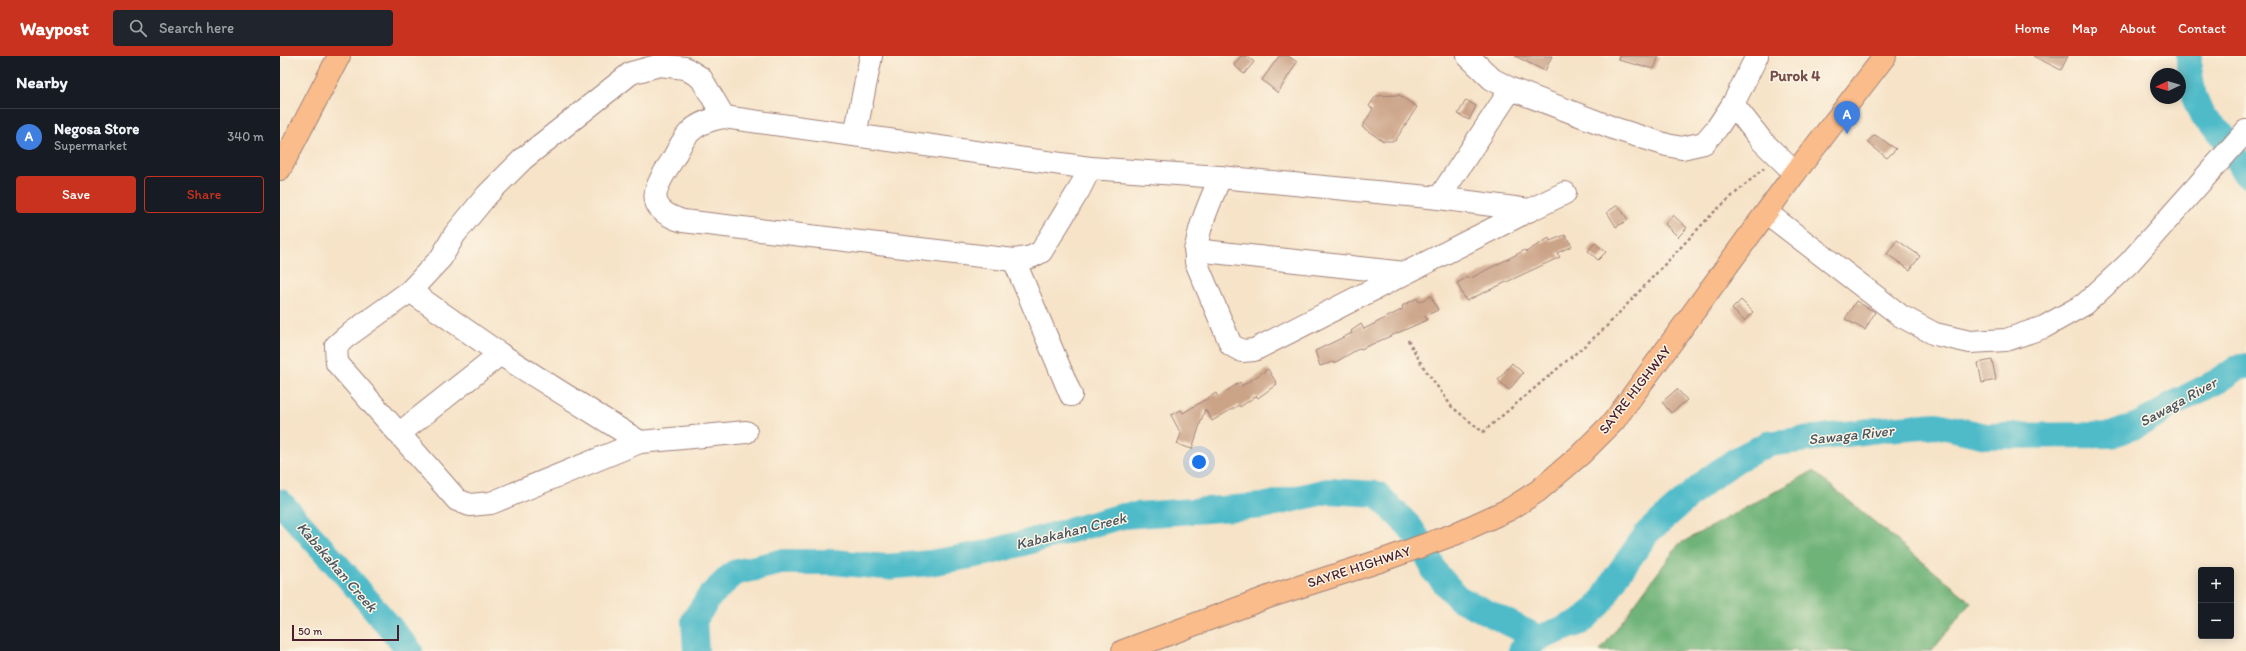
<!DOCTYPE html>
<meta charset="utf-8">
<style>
:root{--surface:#171b24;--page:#20242c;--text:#f1f3f6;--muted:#9ea1a6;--line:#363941;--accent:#c8321e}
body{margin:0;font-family:Itim,sans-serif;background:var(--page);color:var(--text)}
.controls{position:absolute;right:12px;bottom:12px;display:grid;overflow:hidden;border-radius:4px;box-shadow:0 2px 10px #0003}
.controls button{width:36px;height:36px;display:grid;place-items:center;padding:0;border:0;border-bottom:1px solid var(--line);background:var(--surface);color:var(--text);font:20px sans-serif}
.compass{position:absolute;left:1870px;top:12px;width:36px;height:36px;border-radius:50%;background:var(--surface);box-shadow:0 2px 10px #0003;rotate:266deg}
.scale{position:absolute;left:12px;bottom:10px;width:107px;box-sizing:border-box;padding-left:4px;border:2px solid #4a1f2b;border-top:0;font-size:11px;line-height:14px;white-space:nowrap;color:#4a1f2b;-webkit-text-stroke:3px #fcf5e5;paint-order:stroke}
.you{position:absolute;left:919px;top:406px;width:14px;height:14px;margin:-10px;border:3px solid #fff;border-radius:50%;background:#1a73e8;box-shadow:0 0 0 6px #1a73e833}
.badge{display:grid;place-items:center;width:26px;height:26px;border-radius:50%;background:var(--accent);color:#fff;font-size:13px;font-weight:700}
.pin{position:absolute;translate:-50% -33px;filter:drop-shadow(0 1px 2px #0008)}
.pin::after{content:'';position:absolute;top:21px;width:14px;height:12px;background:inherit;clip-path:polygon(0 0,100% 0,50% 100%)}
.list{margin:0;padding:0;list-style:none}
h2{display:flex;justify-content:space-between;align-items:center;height:52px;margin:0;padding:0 16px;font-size:17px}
h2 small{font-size:13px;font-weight:400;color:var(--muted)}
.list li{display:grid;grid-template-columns:26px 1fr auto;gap:12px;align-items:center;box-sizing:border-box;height:56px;padding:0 16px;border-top:1px solid var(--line)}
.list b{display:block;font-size:15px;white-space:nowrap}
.list p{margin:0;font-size:13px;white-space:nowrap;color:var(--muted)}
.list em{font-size:13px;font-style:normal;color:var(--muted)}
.actions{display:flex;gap:8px;padding:12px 16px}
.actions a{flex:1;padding:9px 0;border:1px solid var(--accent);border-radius:4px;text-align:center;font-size:14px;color:var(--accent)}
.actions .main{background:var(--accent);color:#fff}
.icon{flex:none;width:22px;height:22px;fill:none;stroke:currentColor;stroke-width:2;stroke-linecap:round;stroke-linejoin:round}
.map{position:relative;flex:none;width:1966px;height:595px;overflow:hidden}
header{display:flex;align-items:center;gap:24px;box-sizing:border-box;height:56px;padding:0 20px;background:var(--accent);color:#fff}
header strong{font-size:19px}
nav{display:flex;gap:22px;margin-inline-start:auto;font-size:14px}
.search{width:280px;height:36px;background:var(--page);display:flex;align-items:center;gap:10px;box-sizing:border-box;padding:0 14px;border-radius:4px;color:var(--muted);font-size:15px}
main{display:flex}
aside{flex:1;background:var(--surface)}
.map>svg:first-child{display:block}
</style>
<header>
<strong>Waypost</strong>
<div class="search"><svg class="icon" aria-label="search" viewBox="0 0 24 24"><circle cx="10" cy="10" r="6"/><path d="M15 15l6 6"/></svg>Search here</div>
<nav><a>Home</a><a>Map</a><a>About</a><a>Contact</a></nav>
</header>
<main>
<aside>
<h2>Nearby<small></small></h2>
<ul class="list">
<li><span class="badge" style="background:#3f7fe0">A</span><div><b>Negosa Store</b><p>Supermarket</p></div><em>340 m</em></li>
</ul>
<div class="actions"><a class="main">Save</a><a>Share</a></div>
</aside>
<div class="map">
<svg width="1966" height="595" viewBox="0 0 1966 595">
<rect width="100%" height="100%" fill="#fcf5e5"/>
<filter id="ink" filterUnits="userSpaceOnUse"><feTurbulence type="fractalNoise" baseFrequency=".025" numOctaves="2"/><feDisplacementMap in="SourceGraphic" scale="8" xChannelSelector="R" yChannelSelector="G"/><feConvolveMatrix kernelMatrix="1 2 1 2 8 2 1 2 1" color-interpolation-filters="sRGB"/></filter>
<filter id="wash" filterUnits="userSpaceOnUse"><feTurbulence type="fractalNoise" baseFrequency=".012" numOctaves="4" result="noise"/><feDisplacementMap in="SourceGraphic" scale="16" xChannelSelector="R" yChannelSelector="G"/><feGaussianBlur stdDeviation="0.9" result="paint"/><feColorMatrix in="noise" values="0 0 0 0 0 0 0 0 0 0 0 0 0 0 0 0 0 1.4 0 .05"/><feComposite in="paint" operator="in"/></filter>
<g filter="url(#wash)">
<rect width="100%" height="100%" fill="#f6e3c8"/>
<polygon fill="#6fb378" stroke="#5c6952" points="1533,415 1691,546 1652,595 1320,595 1399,488"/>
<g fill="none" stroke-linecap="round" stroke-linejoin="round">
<g stroke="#4fbbc9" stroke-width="26">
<polyline points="1909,0 1909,12 1914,41 1922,60 1941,77 1966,119"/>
<polyline points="0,446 66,519 130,595"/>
<polyline points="416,595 414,564 430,540 454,517 501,506 554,506 605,511 650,507 707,497 843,460 983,450 1048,435 1097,438 1130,471 1144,492 1155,516 1178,542 1259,582"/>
<polyline points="1241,595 1259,582 1301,566 1321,547 1336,521 1368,476 1429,423 1456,404 1488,388 1606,373 1657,369 1706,380 1831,379 1858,369 1877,359 1891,349 1938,325 1959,311 1966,310"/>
</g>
</g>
<g id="blocks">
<g fill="#cba387">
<polygon points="961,0 967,0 974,6 964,18 954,9"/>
<polygon points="999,0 1008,0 1017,6 998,37 982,24"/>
<polygon points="1235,0 1272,0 1265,15"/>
<polygon points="1339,0 1379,0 1374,13 1338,4"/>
<polygon points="1753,0 1788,0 1781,14"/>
<polygon points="1119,39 1137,51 1115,85 1103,85 1082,71 1093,53 1089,50 1096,40"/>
<polygon points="1186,44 1196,50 1189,64 1178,58"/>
<polygon points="1595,79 1616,93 1607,102 1587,86"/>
<polygon points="1338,149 1348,164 1336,171 1327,156"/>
<polygon points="1393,159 1407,172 1398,181 1385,168"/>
<polygon points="1285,179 1292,190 1277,197 1280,201 1186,245 1177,227 1188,221 1189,223 1245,194 1246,196 1269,182 1270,185"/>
<polygon points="1617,184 1640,200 1630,214 1607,198"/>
<polygon points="1315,187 1326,196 1318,204 1308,195"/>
<polygon points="1151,240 1158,254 1145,260 1147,264 1081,293 1080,292 1054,307 1053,306 1040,310 1035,295 1072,277 1071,275 1081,268 1084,273 1123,253 1122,250 1137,242 1139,246"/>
<polygon points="1461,244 1473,256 1464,265 1452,253"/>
<polygon points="1576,245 1595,256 1585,274 1565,263"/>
<polygon points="1712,304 1716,324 1702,327 1698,307"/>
<polygon points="1232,307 1243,317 1229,334 1218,324"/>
<polygon points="988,313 997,328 978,342 976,340 960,351 959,349 932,365 925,353 912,393 897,388 901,378 891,359 901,354 903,357 936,337 938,341 960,326 962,330"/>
<polygon points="1397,333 1407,344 1391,357 1382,346"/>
</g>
</g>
</g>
<g filter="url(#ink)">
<use href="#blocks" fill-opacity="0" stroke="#a0817a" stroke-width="1"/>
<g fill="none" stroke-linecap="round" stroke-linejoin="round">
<defs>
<g id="minor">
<polyline points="1188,0 1212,23 1231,33 1336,73 1387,89 1402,92 1424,87 1437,72 1453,48 1477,0"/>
<polyline points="1231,33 1159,142 1250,154 1285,137"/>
<polyline points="1453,48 1482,85 1515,117"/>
<polyline points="444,61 421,22 405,12 380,9 351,17 243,103 207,139 175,178 161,202 130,235 66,281 56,290 57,307 177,444 190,449 211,447 360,386 466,376"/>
<path d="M444,61L810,112L799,134L761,196L751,201L734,204L403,165C361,152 375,131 393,103C398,94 403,82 411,75C420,66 433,63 444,61Z"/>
<polyline points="575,79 591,0"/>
<polyline points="810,112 940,121 1159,142"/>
<path d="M940,121C930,148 914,177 916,206L951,289L962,295L974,294L1250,154"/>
<polyline points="1487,157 1621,260 1655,278 1690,286 1726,284 1764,271 1805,248 1849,207 1966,75"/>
<polyline points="915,194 1125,217"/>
<polyline points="734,204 791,339"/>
<polyline points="130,235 220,298 360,386"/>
<polyline points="120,377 220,298"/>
</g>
<polyline id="major" points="0,113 59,0"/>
<polyline id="highway" points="843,595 991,540 1103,504 1175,478 1230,453 1258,435 1300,399 1334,365 1515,117 1605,0"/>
</defs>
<use href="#minor" stroke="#a0817a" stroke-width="24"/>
<use href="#major" stroke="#a0817a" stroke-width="24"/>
<use href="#highway" stroke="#a0817a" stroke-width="24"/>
<polyline stroke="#a0817a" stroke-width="2.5" stroke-dasharray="3 3" stroke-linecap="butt" points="1128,284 1142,309 1172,351 1203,376 1323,274 1433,157 1484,112"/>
<use href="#minor" stroke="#fff" stroke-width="22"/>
<use href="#major" stroke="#f9bc8a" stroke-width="22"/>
<use href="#highway" stroke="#f9bc8a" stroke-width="22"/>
</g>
</g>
<g text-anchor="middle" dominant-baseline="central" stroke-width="3" stroke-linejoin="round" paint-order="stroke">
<g font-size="14" fill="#4a1f2b" stroke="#fcf5e5">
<text transform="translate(1355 334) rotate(-52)">SAYRE HIGHWAY</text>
<text transform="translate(1079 511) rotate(-18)">SAYRE HIGHWAY</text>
</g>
<g font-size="15" font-weight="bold" fill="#774d4b" stroke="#fcf5e5">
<text x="1515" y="20">Purok 4</text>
</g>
<g font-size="15" font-style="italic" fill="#4c5662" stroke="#fcf5e5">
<text transform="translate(1898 346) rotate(-29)">Sawaga River</text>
<text transform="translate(1571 379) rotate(-6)">Sawaga River</text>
<text transform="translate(791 475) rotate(-14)">Kabakahan Creek</text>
<text transform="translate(57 511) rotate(49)">Kabakahan Creek</text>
</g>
</g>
</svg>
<div class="controls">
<button>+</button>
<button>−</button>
</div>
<svg class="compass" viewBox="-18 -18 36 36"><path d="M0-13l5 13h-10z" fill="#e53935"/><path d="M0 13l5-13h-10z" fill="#9ea1a6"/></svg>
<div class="scale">50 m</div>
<div class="you"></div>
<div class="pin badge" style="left:1567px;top:78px;background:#3f7fe0">A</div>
</div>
</main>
